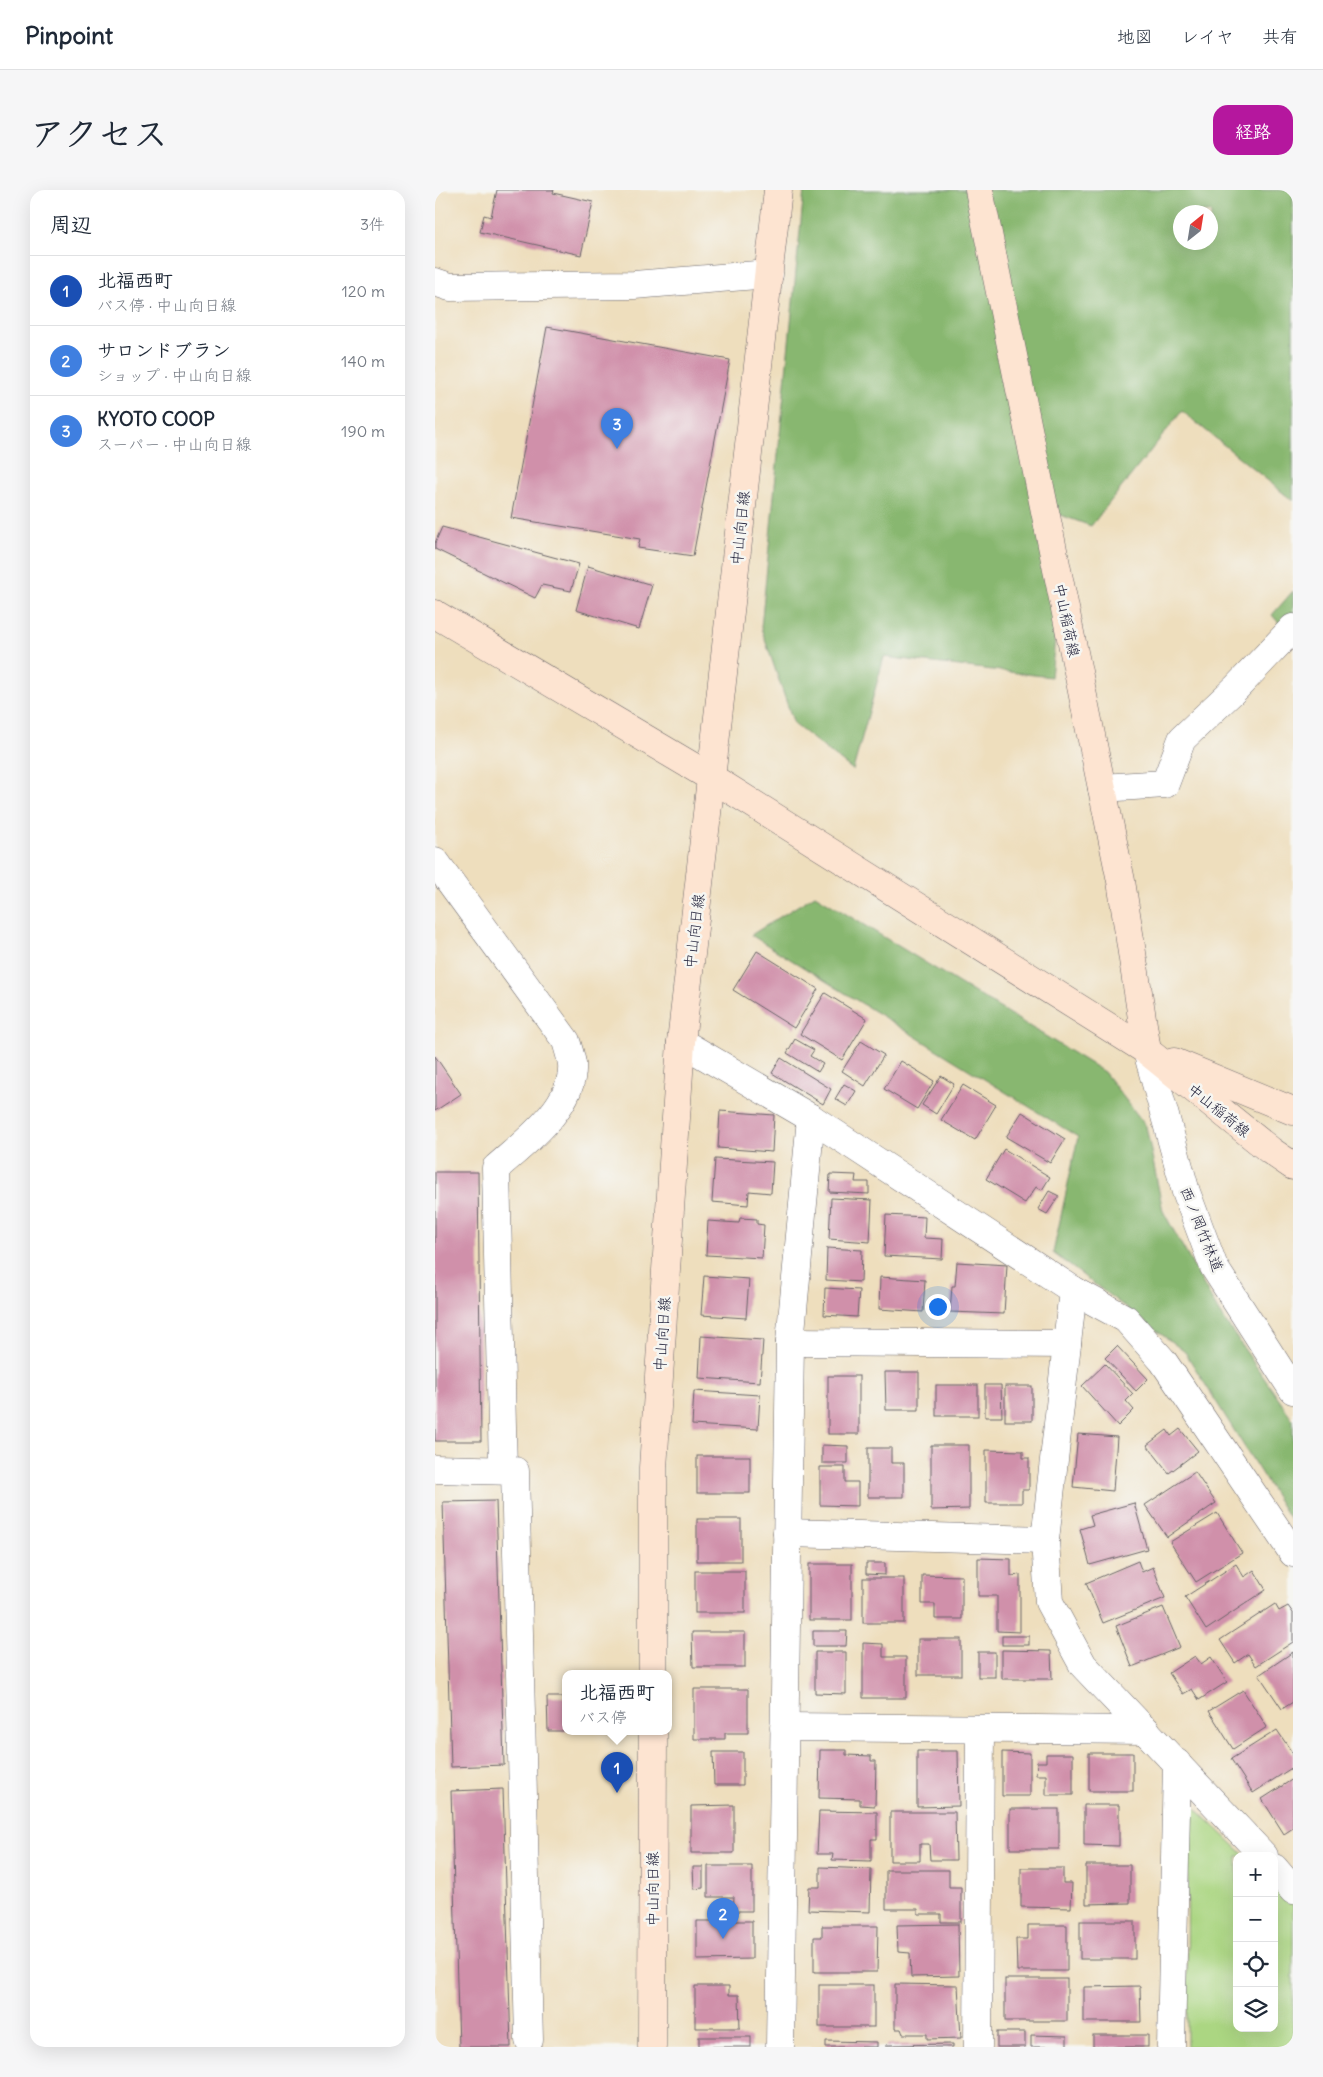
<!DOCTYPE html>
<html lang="ja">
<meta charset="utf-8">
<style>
:root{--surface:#fff;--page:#f6f6f7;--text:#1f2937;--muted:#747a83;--line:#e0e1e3;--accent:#b5179e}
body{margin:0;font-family:Delius,"Klee One",sans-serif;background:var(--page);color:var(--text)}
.controls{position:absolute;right:15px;bottom:15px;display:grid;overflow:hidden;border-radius:10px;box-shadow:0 5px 20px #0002}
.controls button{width:45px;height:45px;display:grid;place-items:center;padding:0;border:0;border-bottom:1px solid var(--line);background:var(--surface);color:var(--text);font:25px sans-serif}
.compass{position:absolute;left:738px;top:15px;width:45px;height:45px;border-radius:50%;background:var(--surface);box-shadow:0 5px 20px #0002;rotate:30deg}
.you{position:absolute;left:502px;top:1116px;width:18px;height:18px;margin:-12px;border:4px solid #fff;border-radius:50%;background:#1a73e8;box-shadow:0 0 0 8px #1a73e833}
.badge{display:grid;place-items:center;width:32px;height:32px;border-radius:50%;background:var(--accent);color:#fff;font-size:16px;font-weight:700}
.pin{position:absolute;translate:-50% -41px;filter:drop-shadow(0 1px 2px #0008)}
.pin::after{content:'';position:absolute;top:26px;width:18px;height:15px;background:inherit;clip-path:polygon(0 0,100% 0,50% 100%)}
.popup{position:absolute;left:127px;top:1480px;width:110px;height:65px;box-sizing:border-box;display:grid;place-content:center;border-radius:10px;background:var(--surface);filter:drop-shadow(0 1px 4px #0005);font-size:16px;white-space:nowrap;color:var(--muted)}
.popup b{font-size:19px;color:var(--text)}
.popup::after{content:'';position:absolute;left:50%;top:100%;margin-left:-10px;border:10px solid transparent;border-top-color:var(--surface)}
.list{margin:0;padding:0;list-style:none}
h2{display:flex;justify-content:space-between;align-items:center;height:65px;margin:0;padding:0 20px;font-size:21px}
h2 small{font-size:16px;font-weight:400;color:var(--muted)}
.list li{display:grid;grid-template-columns:32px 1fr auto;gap:15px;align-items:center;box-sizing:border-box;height:70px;padding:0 20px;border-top:1px solid var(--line)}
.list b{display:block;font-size:19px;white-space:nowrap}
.list p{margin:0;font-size:16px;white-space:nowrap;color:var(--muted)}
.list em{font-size:16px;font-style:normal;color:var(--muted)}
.icon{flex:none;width:28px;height:28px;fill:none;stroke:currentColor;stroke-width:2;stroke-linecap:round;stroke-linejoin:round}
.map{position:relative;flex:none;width:858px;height:1857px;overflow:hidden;border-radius:15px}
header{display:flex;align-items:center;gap:30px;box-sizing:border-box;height:70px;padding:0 25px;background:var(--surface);border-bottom:1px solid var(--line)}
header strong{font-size:24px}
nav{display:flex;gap:28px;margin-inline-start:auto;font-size:18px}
.intro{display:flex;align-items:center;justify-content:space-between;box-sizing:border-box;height:120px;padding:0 30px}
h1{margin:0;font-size:35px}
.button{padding:12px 22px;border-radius:15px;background:var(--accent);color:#fff;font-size:18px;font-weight:700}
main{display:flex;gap:30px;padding:0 30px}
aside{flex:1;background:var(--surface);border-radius:15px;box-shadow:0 5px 20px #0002}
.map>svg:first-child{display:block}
</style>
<header>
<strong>Pinpoint</strong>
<nav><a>地図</a><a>レイヤ</a><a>共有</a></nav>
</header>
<div class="intro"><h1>アクセス</h1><a class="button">経路</a></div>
<main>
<aside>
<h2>周辺<small>3件</small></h2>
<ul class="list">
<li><span class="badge" style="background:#1a4fb4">1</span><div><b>北福西町</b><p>バス停 · 中山向日線</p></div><em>120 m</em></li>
<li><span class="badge" style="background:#3f7fe0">2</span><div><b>サロンドブラン</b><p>ショップ · 中山向日線</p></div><em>140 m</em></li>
<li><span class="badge" style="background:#3f7fe0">3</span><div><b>KYOTO COOP</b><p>スーパー · 中山向日線</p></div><em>190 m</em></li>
</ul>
</aside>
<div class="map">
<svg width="858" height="1857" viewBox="0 0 858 1857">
<rect width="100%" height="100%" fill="#f6f6f2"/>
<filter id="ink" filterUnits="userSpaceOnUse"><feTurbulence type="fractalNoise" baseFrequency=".02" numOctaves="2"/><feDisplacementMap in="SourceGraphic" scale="10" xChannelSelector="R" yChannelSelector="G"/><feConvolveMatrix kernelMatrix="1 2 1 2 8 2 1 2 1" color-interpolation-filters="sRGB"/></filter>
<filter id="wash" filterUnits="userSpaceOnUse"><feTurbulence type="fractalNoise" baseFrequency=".0096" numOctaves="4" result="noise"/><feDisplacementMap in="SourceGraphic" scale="20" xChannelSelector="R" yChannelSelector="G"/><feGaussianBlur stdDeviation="1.12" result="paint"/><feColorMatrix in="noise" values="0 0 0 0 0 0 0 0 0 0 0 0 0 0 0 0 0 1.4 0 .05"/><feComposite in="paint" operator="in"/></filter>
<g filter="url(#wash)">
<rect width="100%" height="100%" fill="#eedebd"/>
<polygon fill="#abd682" stroke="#667c5e" points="753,1611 810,1666 802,1666 802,1838 839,1838 839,1693 858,1711 858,1857 752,1857"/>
<g fill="#88b770" stroke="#556c56" fill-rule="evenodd">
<path d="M369,0H858V311L747,221L656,336L601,316L622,429L616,487L449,467L418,580L359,534L326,438ZM746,22H776V52H746Z"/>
<polygon points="858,401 858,449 837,425"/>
<polygon points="380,705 669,882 711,936 728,1021 783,1121 858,1230 858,1334 750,1162 618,1063 643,947 316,745"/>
</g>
<g id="blocks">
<g fill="#d090aa">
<polygon points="62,0 119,0 118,3 158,12 146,65 45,42 49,25 56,27"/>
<polygon points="112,137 295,170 258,366 203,358 205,349 76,328"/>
<polygon points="7,337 144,374 136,401 107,395 100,408 0,359 0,353"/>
<polygon points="153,376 217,395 204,439 141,420"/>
<polygon points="322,761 383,799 359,838 298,800"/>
<polygon points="390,803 432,829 407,870 365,844"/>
<polygon points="360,849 379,860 375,866 388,874 383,882 352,863"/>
<polygon points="426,851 449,865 430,896 407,881"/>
<polygon points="0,866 26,904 0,921"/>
<polygon points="346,868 396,899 388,914 337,883"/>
<polygon points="466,871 499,891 482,919 449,899"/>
<polygon points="506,886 519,894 501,924 487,915"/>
<polygon points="409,894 421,901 412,916 400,909"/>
<polygon points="528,895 561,915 540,950 506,930"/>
<polygon points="285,921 339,925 337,962 283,958"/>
<polygon points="587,922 630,949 615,973 571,947"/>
<polygon points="569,959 615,987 607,1000 601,997 590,1013 551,989"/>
<polygon points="280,969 338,972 336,1003 314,1001 313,1015 277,1012"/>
<polygon points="0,982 43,982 46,1251 0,1251"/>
<polygon points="395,984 421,985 420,992 434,992 434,1004 394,1002"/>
<polygon points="614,1001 624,1006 612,1024 603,1019"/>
<polygon points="396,1008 437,1010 435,1052 394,1049"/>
<polygon points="451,1025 490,1027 489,1048 508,1049 507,1069 449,1066"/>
<polygon points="305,1028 322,1029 322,1034 329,1035 327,1068 271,1065 273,1031 304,1033"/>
<polygon points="392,1058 427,1060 426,1092 391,1090"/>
<polygon points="522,1072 572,1075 569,1124 515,1122 517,1096 520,1096"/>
<polygon points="269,1086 314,1089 311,1128 266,1125"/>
<polygon points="445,1087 490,1090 488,1122 444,1119"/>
<polygon points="390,1098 424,1100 422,1127 389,1125"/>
<polygon points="266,1146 328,1150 325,1192 264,1188"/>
<polygon points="682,1156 713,1189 701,1201 670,1168"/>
<polygon points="670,1174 698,1204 691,1211 699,1220 683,1236 647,1196"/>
<polygon points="450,1182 484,1182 484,1220 451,1220"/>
<rect x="393" y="1186" width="31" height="58"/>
<rect x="501" y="1195" width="42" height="31"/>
<polygon points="550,1195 566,1195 567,1227 550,1227"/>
<rect x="570" y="1196" width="27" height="35"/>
<polygon points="259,1201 325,1205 323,1239 257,1235"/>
<polygon points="745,1239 763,1261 734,1283 712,1255 732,1240 736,1246"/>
<polygon points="643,1244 682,1247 678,1301 638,1297"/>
<polygon points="387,1255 413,1256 413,1273 387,1273"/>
<polygon points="496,1255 534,1255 534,1319 496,1320"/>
<polygon points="433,1258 456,1258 456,1273 469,1273 469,1307 433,1307"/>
<polygon points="551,1260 588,1261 588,1268 594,1268 594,1300 587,1300 587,1313 551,1313"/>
<rect x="262" y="1266" width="53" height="37"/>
<polygon points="385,1277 410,1277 410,1292 423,1292 423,1316 385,1315"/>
<polygon points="760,1282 781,1313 732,1347 710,1315"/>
<polygon points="61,1311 69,1575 16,1577 8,1312"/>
<polygon points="699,1313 712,1359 655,1375 645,1339 658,1335 655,1325"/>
<polygon points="782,1323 807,1363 761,1392 735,1352"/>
<rect x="262" y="1329" width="44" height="42"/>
<polygon points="543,1368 576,1369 576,1386 585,1385 585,1442 562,1441 562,1406 543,1406"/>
<polygon points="703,1371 707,1382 718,1377 730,1408 668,1433 651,1393"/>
<polygon points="431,1373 450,1373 450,1385 431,1384"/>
<rect x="374" y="1374" width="43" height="56"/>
<polygon points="801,1374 809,1387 819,1380 831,1400 771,1440 750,1407"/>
<rect x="260" y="1381" width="50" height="42"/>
<polygon points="487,1385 527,1386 527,1429 500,1429 500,1414 487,1414"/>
<rect x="428" y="1388" width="41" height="45"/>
<polygon points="840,1414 844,1421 853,1416 858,1423 858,1452 821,1476 813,1464 800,1473 785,1450"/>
<polygon points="728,1417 745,1457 697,1477 681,1436"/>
<polygon points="378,1441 412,1441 411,1456 378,1456"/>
<polygon points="257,1442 310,1442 310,1477 258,1477"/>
<rect x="567" y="1446" width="27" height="9"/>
<rect x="483" y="1449" width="43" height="36"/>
<polygon points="428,1453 448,1454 448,1467 471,1467 471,1508 428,1508"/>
<polygon points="567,1460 616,1461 617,1489 567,1489"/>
<polygon points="380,1462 411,1462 411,1504 380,1503"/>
<rect x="543" y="1462" width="17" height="25"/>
<polygon points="858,1462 858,1512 847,1519 824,1485"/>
<polygon points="760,1466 766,1474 776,1467 792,1492 764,1510 757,1499 748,1504 734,1483"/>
<polygon points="259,1499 313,1499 313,1543 290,1543 290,1549 259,1549"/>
<polygon points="808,1500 832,1537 798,1559 774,1521"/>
<polygon points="112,1507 131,1507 131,1541 113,1541"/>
<polygon points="842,1540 858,1564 858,1577 818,1603 796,1569"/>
<polygon points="385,1560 411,1560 411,1565 436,1566 436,1571 441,1571 440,1616 425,1615 425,1609 384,1608"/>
<polygon points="482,1561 523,1561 524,1616 482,1617"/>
<polygon points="278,1562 308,1562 308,1595 279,1595"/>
<polygon points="567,1562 595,1563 595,1606 567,1606"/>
<rect x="654" y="1563" width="44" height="38"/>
<polygon points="611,1564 638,1564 638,1605 611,1605 611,1585 601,1585 602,1572 611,1572"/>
<polygon points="858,1589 858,1638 849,1644 827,1609"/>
<polygon points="68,1599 76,1857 24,1857 16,1601"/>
<polygon points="299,1615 299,1663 256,1663 256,1616"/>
<polygon points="649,1615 684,1615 684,1656 649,1655"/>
<rect x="575" y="1619" width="49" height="40"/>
<polygon points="384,1621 442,1622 442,1649 436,1649 436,1671 397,1670 398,1664 382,1664"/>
<polygon points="455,1622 520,1622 521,1670 495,1670 494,1654 485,1654 485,1671 455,1671"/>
<polygon points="651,1675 695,1675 695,1713 651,1714"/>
<polygon points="273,1676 317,1676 317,1721 298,1721 299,1707 273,1707"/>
<polygon points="258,1677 268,1677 268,1698 259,1699"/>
<polygon points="385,1677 436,1679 435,1722 373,1720 374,1697 385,1697"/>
<polygon points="586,1678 628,1678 628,1693 637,1693 636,1718 586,1717"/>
<polygon points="451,1680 514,1680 514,1697 526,1697 526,1732 506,1732 506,1724 483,1724 483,1719 451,1719"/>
<polygon points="262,1731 317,1731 317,1769 262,1770"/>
<rect x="645" y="1731" width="55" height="38"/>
<polygon points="523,1734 524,1786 476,1787 475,1763 463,1762 462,1735"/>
<polygon points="593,1735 632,1735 632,1781 582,1781 581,1749 593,1749"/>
<polygon points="387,1736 443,1736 442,1782 379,1782 379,1747 387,1747"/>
<rect x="570" y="1789" width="62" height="42"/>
<polygon points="460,1794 523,1795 526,1848 492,1849 492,1844 468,1844 466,1839 460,1839"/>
<rect x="384" y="1795" width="55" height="42"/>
<polygon points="260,1796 294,1796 294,1805 304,1805 305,1838 260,1838"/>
<polygon points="705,1796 706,1832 649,1832 649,1797"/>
<rect x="562" y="1842" width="28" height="15"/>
<polygon points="596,1845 632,1846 632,1857 596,1857"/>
<rect x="658" y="1845" width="55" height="12"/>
<rect x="264" y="1847" width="52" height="10"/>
<polygon points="391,1851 442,1852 442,1857 391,1857"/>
<polygon points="518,1854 518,1857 451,1857 451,1855"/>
</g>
</g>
</g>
<g filter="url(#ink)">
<use href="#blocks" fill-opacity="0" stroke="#696468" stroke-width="1"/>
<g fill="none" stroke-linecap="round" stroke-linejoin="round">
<defs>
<g id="street">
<polyline points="0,92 15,97 199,95 334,84"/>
<polyline points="667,598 730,594 747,549 802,497 858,438"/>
<path d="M0,671L131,851C133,858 136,867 137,874C140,916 89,953 61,978L68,1280"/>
<polyline points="246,852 376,928 638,1100 691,1129 728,1171 858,1363"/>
<polyline points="712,861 751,1002 779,1077 858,1200"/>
<polyline points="638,1100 610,1350 614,1412 648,1475 829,1666"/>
<polyline points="355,1152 632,1154"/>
<polyline points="0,1279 80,1281 94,1850"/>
<polyline points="352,1343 610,1350"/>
<polyline points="349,1537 711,1540"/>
<polyline points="839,1678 858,1700"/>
<polyline points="345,1857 355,1152 376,928"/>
<polyline points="543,1857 545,1539"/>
<polyline points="736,1857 742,1573"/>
</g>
<g id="secondary">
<polyline points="544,0 686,691 712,861"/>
<polyline points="0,424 277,588 712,861 836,961 858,976"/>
<polyline points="739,872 858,921"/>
<polyline points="218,1484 218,1278 246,852 343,0"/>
<polyline points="217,1857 218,1542"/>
</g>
</defs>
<use href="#street" stroke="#696468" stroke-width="29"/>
<use href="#secondary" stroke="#696468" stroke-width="29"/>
<use href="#street" stroke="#fff" stroke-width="28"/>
<use href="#secondary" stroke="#fde4d1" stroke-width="28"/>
</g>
</g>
<g text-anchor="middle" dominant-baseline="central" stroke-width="5" stroke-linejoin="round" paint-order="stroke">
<g font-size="15" fill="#22223b" stroke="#f6f6f2">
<text transform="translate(305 338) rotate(-84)">中山向日線</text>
<text transform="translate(632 430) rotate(78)">中山稲荷線</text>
<text transform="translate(259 741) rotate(-83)">中山向日線</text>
<text transform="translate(784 920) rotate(39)">中山稲荷線</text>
<text transform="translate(767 1039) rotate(68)">西ノ岡竹林道</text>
<text transform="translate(227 1144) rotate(-86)">中山向日線</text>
<text transform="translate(217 1699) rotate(-90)">中山向日線</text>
</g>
</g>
</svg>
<div class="controls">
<button>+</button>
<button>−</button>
<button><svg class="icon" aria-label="locate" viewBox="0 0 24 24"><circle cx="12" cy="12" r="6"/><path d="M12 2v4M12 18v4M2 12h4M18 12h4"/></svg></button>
<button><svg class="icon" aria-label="layers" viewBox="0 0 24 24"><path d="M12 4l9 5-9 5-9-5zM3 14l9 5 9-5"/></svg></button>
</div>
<svg class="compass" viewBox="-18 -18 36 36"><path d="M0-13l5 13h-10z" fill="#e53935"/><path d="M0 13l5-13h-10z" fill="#747a83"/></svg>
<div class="you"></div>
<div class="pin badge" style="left:182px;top:1603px;background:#1a4fb4">1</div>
<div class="popup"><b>北福西町</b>バス停</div>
<div class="pin badge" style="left:288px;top:1749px;background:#3f7fe0">2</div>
<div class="pin badge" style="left:182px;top:259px;background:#3f7fe0">3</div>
</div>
</main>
